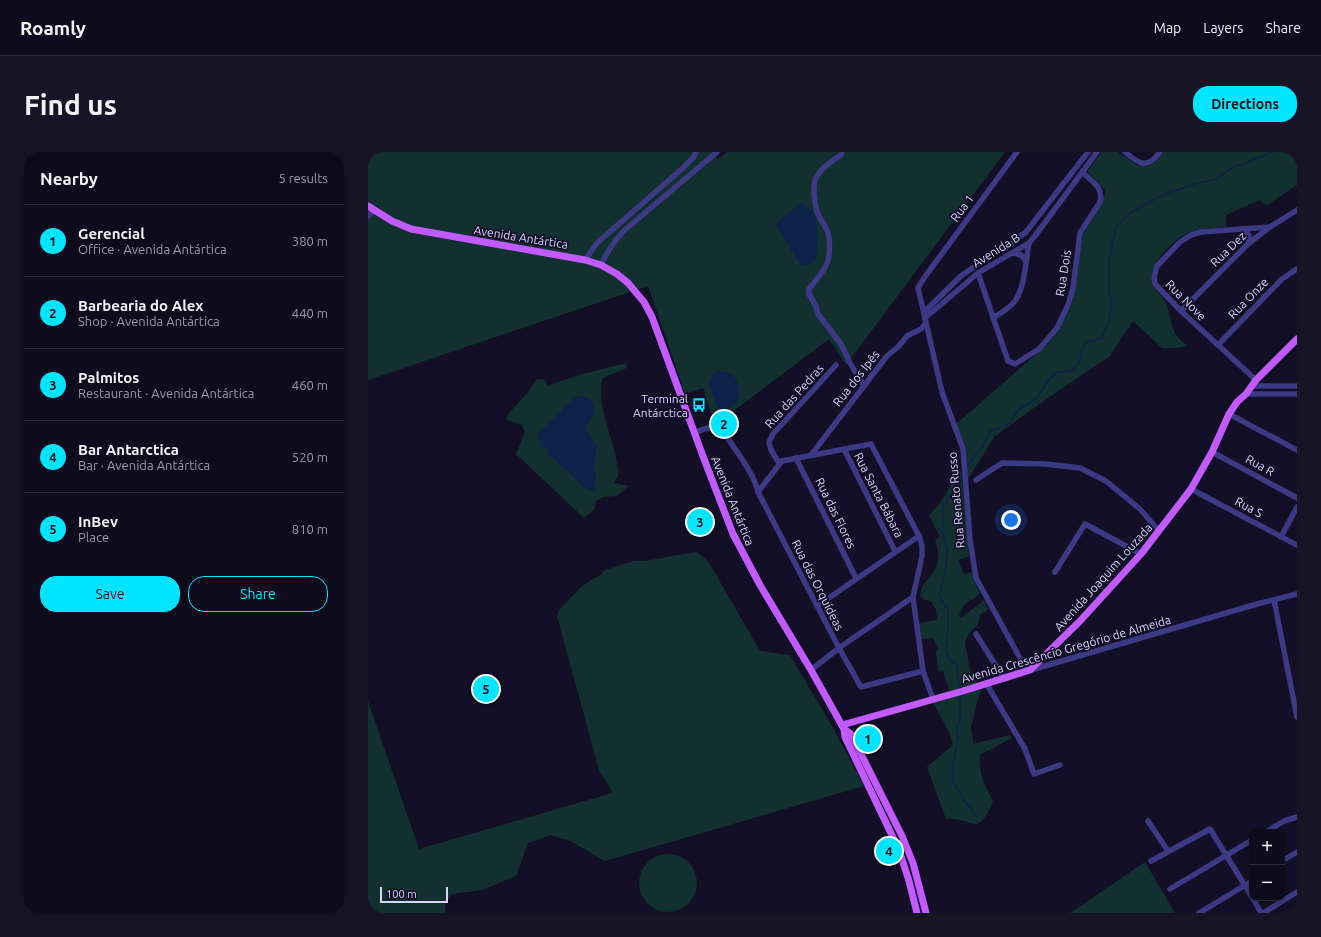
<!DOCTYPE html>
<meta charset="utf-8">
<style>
:root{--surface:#0e0b1c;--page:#171425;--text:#f1f3f6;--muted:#9b9ba3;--line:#2e2b3b;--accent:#00e5ff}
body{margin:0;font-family:Ubuntu,sans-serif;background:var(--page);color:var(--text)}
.controls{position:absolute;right:12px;bottom:12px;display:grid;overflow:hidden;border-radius:8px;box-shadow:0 2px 10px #0003}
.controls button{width:36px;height:36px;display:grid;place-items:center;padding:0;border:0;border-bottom:1px solid var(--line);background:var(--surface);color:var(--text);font:20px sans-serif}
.scale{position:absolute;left:12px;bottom:10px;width:68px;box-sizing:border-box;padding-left:4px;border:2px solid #d9d4ff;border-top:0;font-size:11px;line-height:14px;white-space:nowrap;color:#d9d4ff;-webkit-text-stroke:3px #130f26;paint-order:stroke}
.you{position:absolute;left:643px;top:368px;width:14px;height:14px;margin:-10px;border:3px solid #fff;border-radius:50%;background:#1a73e8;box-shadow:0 0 0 6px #1a73e833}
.badge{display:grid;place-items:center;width:26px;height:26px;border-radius:50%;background:var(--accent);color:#111;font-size:13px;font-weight:700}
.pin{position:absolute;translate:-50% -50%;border:2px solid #fff;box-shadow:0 1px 4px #0006}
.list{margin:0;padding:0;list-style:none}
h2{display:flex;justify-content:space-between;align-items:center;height:52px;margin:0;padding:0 16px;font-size:17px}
h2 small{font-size:13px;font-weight:400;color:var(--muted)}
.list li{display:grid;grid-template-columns:26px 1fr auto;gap:12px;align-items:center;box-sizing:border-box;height:72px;padding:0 16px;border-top:1px solid var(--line)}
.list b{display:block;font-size:15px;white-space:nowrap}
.list p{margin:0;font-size:13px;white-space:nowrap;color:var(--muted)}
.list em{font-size:13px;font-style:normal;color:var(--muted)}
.actions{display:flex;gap:8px;padding:12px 16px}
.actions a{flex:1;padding:9px 0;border:1px solid var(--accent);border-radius:16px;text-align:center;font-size:14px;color:var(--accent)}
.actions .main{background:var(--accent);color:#111}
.map{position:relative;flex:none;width:929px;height:761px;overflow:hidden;border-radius:16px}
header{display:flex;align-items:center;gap:24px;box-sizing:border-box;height:56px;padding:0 20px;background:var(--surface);border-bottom:1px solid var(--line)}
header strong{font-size:19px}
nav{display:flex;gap:22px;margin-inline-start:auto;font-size:14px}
.intro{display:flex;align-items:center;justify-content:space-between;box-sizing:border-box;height:96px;padding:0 24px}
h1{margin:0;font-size:28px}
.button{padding:10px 18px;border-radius:16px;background:var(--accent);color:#111;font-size:14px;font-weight:700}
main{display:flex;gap:24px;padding:0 24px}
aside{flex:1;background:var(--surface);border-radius:16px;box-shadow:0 2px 10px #0003}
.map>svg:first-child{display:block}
</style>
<header>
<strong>Roamly</strong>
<nav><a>Map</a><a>Layers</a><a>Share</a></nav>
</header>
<div class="intro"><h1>Find us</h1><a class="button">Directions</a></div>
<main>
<aside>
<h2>Nearby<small>5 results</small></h2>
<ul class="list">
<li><span class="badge">1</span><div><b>Gerencial</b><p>Office · Avenida Antártica</p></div><em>380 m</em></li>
<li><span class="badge">2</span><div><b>Barbearia do Alex</b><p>Shop · Avenida Antártica</p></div><em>440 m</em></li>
<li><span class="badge">3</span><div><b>Palmitos</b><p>Restaurant · Avenida Antártica</p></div><em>460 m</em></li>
<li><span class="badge">4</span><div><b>Bar Antarctica</b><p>Bar · Avenida Antártica</p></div><em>520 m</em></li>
<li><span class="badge">5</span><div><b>InBev</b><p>Place</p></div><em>810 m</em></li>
</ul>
<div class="actions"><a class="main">Save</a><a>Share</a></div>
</aside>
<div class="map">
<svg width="929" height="761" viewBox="0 0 929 761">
<rect width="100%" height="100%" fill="#130f26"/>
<g fill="#12302f">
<polygon points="0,0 347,0 346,1 350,7 360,0 637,0 478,213 461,187 351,270 344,264 335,236 317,242 280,134 0,228"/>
<path d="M734,0H750L769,13L779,14L786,11L796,0H929V33L898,54L892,48L858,63V75C848,76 835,76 825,79C808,84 778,113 784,132C787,140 796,144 798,152C806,172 800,180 820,194L809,196H794L765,169L742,204L680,246L627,284L600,327L598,299L588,272L680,192L694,172L704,150L715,83L737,43V38L719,20Z"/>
<path d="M258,211L259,216L235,226C228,243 241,279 246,297C248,305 249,314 251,322L246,331L261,334L248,344L235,345L228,349L226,358L216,366L148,302L157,280L154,273L138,267L140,262L162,238L168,227H174L178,229L179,234L214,222Z"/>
<path d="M593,318L601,404L590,408L596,422L604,420L606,428L612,442L597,452L591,462L593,466L616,448L620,458L612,462L610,473L601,481L597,490L603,524L608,528L613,538L610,547L603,575L605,592L642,583L644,586L612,603C611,623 616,632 625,649C609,688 606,665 578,667L559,615L585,593L582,582L562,545L581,538L575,519L570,520L568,500L570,497L565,486L552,487L550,471L569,468L568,458L563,449L556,448L552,443C554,431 559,430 565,421C572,411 571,399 567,388L572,385L561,363L572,351Z"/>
<path d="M328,400L340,409L392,499L422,503L465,576L496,634L237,709L202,689L183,683L160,691L148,724L114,738L84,742L78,749L77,761H0V549L51,697L244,641C241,632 235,626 231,618L189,464L191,458L215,433L232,423L237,418L266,409H277Z"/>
<circle cx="300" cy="731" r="29"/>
<polygon points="777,710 807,761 702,761"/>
</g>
<g fill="#0c2248">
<path d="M433,51L436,52L439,56L444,58C452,75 451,90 447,107L442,112L434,114L431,111L408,73L409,71L425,57L428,56L429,52Z"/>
<path d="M352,219C364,220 369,225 371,237C371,240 372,243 371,246C368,252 357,259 352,263L340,230L345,222Z"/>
<path d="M213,244L222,246L227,260L218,274L219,279L229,295L226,313L228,325L227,337L225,339C214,337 210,328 203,322C199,319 194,315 191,312C187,307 186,305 179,304L181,299L178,296L172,294L173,290L169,283C175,275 183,269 190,262C197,255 202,246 213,244Z"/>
</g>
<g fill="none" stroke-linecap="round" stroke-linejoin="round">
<g stroke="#0c2248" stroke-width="1.5">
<polyline points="599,317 602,310 615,294 622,279 641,272 650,258 669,246 680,229 688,221 704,218 712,209 714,196 720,190 733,186 741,169 744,152 741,139 741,108 748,75 763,60 797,42 826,32 849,27 865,15 878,11 904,0"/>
<polyline points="592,538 588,511 582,508 578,499 580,479 580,457 573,448 571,442 577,422 579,399 575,380 575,355 595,324"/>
<polyline points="592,543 592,567 588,578 590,586 585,613 585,630 596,648 609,665"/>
</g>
<g stroke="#3d3a85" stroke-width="5.5">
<path d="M474,0L473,3C464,9 453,16 448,26C444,33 447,55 450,62C453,69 458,74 460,81C462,90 462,100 460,109C456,121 448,127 441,137V142L448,154L450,162L473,192L482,211L496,234"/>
<polyline points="649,0 556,126 550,136 574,240 595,297 602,388 608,426 659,519"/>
<path d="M757,0C771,12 779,18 792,0"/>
<polyline points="0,64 6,59"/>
<polyline points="874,77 881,83 881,91"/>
<polyline points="645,101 653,103 658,109"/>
<polyline points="217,108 229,91 316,15 325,6 328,0"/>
<path d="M233,113C240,98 247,87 259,76L349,0"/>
<path d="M610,121L640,209L647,212L671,197L689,176L700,153L705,136L712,81L732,50C736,35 723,29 714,20"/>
<polyline points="813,159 881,91 902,75 929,58"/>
<polyline points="556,160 594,123 612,111 639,95 658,80 720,0"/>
<polyline points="557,166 610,121 661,91 667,84 729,0"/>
<path d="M625,166C633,161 642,156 647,149C657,135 658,107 661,91"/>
<polyline points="850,193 914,127 929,117"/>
<polyline points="888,228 813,159 787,132 786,125 789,114 812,90 823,83 833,80 902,75"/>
<polyline points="883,234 929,234"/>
<polyline points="878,242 929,242"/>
<polyline points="861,262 929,298"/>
<path d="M326,281C336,277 344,273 354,277C365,296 386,320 390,340L471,496L493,535L555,519"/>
<polyline points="476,297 527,399"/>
<polyline points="844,300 929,346"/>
<polyline points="443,303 519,204 531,194 539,184 553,177 558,171"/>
<polyline points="428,306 488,426"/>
<polyline points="411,311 403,298 401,290 405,282 468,213"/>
<polyline points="608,328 634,311 677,312 712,316 738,329 772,357 791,379"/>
<polyline points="823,337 929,393"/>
<polyline points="390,340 414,309 503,292 551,384 554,394 554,404 545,445 555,519 565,547"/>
<polyline points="913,385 929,355"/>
<polyline points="687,420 717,372 773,402"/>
<polyline points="906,448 929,565"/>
<polyline points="449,454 551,384"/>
<polyline points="608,482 635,525"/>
<polyline points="443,518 471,496 545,445"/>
<polyline points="663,518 889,452 929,442"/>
<polyline points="618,531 657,597 666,622 692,613"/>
<polyline points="780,669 800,699"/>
<polyline points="898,680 916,669 929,665"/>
<polyline points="783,709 842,677 884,745"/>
<polyline points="914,709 929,700"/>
<polyline points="802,737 884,688"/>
<polyline points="885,746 893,761"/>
<polyline points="831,761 884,729"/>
<polyline points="895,761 929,740"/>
</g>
<g stroke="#c25bff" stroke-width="7">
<polyline points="0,54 24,69 43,77 217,108 233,113 249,122 260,131 276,150 284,165 336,307 365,382 392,433 443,518 476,577 483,582 534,684 545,711 558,761"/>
<polyline points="474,573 595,539 662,518 712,469 773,402 823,337 844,300 861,262 869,250 878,242 888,228 929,187"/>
<polyline points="476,577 477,585 531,698 541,729 549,761"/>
</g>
</g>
<defs>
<symbol id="bus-bare" viewBox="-9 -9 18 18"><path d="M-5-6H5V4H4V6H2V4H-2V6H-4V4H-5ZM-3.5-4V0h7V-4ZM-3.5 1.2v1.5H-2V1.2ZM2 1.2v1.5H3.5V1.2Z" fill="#00e5ff" stroke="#130f26" stroke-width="2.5" paint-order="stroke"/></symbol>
</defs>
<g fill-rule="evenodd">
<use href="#bus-bare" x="321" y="243" width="20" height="20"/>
</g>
<g text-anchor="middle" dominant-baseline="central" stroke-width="3.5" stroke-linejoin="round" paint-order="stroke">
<g font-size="12" fill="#d9d4ff" stroke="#130f26">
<text transform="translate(594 56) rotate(-53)">Rua 1</text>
<text transform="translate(153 85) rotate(9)">Avenida Antártica</text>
<text transform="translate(860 97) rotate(-44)">Rua Dez</text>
<text transform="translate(628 98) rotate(-32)">Avenida B</text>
<text transform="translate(695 121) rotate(-81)">Rua Dois</text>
<text transform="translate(880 146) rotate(-46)">Rua Onze</text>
<text transform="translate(818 148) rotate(45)">Rua Nove</text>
<text transform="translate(488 226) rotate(-52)">Rua dos Ipês</text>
<text transform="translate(426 244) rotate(-48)">Rua das Pedras</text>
<text transform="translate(892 313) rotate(29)">Rua R</text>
<text transform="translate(511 343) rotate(63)">Rua Santa Bábara</text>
<text transform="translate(588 348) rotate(-95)">Rua Renato Russo</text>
<text transform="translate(365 349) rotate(68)">Avenida Antártica</text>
<text transform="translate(881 355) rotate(28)">Rua S</text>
<text transform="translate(468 361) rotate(64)">Rua das Flores</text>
<text transform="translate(735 425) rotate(-48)">Avenida Joaquim Louzada</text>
<text transform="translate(450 433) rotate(63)">Rua das Orquídeas</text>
<text transform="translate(698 497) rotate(-16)">Avenida Crescêncio Gregório de Almeida</text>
</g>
<g font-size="12" fill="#d9d4ff" stroke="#130f26" text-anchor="end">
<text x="320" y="246">Terminal<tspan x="320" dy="14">Antárctica</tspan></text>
</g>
</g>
</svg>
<div class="controls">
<button>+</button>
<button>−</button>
</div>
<div class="scale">100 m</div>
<div class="you"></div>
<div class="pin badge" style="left:500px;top:587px">1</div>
<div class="pin badge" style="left:356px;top:272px">2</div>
<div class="pin badge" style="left:332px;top:370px">3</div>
<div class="pin badge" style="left:521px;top:699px">4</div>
<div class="pin badge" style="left:118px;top:537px">5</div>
</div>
</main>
